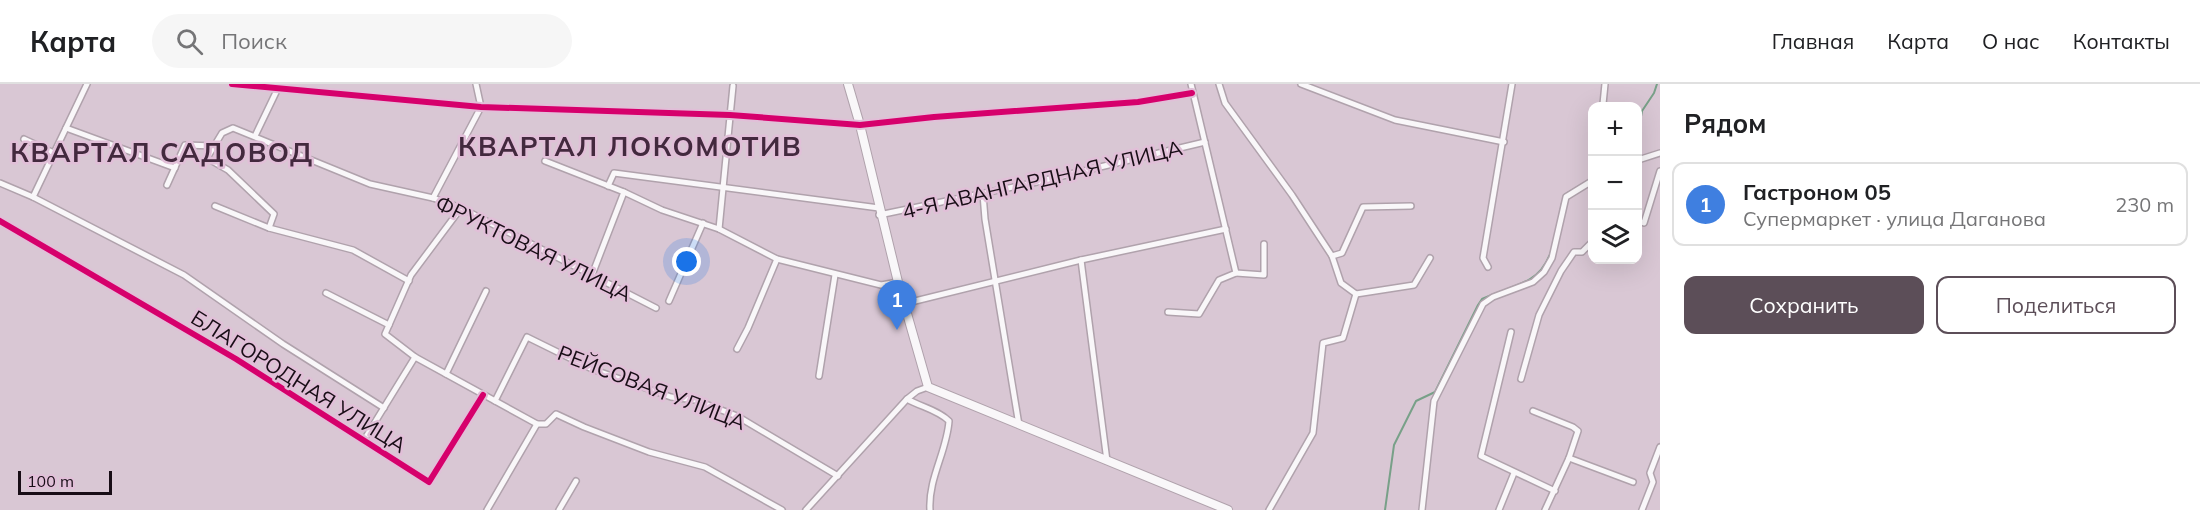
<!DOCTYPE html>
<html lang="ru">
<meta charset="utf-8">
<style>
:root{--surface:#fff;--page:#f6f6f6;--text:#202124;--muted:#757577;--line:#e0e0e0;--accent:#5c4e58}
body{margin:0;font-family:Mulish,sans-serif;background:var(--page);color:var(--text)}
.controls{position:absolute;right:18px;top:18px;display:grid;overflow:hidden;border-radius:12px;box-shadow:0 6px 24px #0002}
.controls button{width:54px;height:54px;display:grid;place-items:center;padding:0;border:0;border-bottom:2px solid var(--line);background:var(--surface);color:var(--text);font:30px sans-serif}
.scale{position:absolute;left:18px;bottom:15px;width:94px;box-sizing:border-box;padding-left:6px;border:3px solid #180d16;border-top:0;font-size:16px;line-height:21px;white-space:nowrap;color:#180d16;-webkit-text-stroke:4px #e1bfd8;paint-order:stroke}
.you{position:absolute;left:687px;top:178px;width:21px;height:21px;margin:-15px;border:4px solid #fff;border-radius:50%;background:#1a73e8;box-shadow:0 0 0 9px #1a73e833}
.badge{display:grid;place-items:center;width:39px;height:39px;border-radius:50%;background:var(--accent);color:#fff;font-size:20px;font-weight:700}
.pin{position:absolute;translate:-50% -50px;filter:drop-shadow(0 2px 3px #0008)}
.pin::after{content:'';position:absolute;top:32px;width:21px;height:18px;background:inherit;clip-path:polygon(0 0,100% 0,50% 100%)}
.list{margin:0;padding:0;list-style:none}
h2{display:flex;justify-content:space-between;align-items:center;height:78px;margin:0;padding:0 24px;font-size:26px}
h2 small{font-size:20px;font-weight:400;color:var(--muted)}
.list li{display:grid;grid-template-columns:39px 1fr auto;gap:18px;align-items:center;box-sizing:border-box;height:84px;margin:0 12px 12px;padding:0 12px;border:2px solid var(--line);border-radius:12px}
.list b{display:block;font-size:22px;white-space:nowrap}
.list p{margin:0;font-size:20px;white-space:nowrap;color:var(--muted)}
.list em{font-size:20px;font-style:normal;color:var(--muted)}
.actions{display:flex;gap:12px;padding:18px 24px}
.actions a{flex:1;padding:14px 0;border:2px solid var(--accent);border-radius:12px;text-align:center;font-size:21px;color:var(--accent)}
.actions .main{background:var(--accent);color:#fff}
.icon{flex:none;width:33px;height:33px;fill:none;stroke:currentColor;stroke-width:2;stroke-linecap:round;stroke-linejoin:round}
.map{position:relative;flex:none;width:1660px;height:426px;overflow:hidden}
header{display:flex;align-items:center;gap:36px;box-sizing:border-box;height:84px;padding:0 30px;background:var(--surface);border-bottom:2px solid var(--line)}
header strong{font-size:28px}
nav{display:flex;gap:33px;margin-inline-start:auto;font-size:21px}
.search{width:420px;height:54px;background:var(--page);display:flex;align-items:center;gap:15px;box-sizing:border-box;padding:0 21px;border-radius:33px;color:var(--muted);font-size:22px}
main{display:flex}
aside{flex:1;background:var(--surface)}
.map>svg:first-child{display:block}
</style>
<header>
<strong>Карта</strong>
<div class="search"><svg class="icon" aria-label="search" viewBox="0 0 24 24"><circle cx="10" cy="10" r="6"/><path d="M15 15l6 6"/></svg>Поиск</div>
<nav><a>Главная</a><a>Карта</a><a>О нас</a><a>Контакты</a></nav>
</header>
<main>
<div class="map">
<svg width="1660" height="426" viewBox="0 0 1660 426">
<rect width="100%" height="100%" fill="#d9c7d4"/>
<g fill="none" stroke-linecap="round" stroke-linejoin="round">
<g stroke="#78a088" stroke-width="2">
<polyline points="1638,49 1642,27 1654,9 1657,0"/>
<polyline points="1563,114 1564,111 1592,94"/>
<path d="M1385,426L1394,361L1416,317L1435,308L1478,221L1482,215C1498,207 1515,204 1530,195C1555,181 1556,144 1562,119"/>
</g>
<defs>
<g id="minor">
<polyline points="232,0 481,23 730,31 860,41 934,33 1138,18 1192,9"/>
<polyline points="1219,0 1225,19 1292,111 1332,172 1341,199 1356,210 1343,254 1323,259 1313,349 1269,426"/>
<polyline points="1301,0 1395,36 1504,58"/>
<polyline points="1603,20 1605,0"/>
<polyline points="66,44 175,84"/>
<polyline points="255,52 280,0"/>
<polyline points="24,55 54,69"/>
<polyline points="1638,76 1660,69"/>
<polyline points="545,77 624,108 662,126 719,145 777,175 881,201 898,198"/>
<polyline points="0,99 33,113 184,191 283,260 384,324"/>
<polyline points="167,101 185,61 215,62"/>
<polyline points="608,102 614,89 879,124"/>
<polyline points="983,110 985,135 1019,341"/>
<polyline points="33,113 87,0"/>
<polyline points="433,114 481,23 476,0"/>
<polyline points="215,122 269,144 353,166 409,197"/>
<polyline points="461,124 411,191 385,250 415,273 537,340 546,340 556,330 584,343 649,368 705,383 782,426"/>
<polyline points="879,131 1037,98 1205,58"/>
<polyline points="0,137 236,275 429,398 483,311"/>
<polyline points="1638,137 1644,139 1660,87"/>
<polyline points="269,144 274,130 228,86 207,74 222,49 233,44 370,100 433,114 461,124 656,224"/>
<polyline points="719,145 733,2"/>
<polyline points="1332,172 1342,169 1363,123 1411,122"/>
<polyline points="1081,176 1107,377"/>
<polyline points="1488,183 1483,174 1512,0"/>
<polyline points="1236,189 1264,191 1264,160"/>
<polyline points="592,191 624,108"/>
<polyline points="326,209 389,241"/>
<polyline points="1356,210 1414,201 1430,174"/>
<polyline points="669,217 703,139"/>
<polyline points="903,220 1081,176 1226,145"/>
<polyline points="1168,228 1199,230 1219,196 1236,189 1191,0"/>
<polyline points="1511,248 1481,372 1555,407"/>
<polyline points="737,265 748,244 777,175"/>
<polyline points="446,290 486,207"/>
<polyline points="819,292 835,191"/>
<polyline points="1521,295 1539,231 1561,187 1574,168 1582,168 1592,158"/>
<path d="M907,315C921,323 938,326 949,337C947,367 928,395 930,426"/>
<polyline points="495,317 527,253 592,285 671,313 695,316 737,332 838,392"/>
<polyline points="1533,327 1573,343 1578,347 1569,374 1545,426"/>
<polyline points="364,356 415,273"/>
<polyline points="1569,374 1633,398"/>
<polyline points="487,426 537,340"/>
<polyline points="559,426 576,397"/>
<polyline points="806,426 907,315 917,307 928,303"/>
<polyline points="1422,426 1434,317 1483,220 1493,213 1533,198 1544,188 1552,174 1566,113 1592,97"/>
<polyline points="1499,426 1514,389"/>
<polyline points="1642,426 1653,398 1650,389 1660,363"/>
</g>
<polyline id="secondary" points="848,0 860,41 898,198 928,303 1228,426"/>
</defs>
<use href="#minor" stroke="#b0a2ac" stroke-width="8"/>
<use href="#secondary" stroke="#b0a2ac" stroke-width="10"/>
<use href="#minor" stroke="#f9f7f9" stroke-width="5"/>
<use href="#secondary" stroke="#f9f7f9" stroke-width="8"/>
<defs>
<g id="cycleway">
<polyline points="232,0 481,23 730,31 860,41 934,33 1138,18 1192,9"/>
<polyline points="0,137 236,275 429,398 483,311"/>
</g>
</defs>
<use href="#cycleway" stroke="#e1bfd8" stroke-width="10"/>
<use href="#cycleway" stroke="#d6006c" stroke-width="6"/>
</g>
<g text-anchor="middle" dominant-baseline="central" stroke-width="5" stroke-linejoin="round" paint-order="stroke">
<g font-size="21" fill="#180d16" stroke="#e1bfd8">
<text transform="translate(1042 95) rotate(-13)">4-Я АВАНГАРДНАЯ УЛИЦА</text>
<text transform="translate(534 164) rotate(26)">ФРУКТОВАЯ УЛИЦА</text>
<text transform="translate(299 297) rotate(32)">БЛАГОРОДНАЯ УЛИЦА</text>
<text transform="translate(652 303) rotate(21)">РЕЙСОВАЯ УЛИЦА</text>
</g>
<g font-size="27" font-weight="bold" letter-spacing="1.5" fill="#43293e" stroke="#e1bfd8">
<text x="630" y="62">КВАРТАЛ ЛОКОМОТИВ</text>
<text x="162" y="68">КВАРТАЛ САДОВОД</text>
</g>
</g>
</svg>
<div class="controls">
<button>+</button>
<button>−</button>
<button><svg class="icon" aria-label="layers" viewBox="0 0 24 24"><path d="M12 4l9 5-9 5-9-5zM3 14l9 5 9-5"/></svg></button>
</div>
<div class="scale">100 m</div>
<div class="you"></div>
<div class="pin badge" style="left:897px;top:246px;background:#3f7fe0">1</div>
</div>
<aside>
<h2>Рядом<small></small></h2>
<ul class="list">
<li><span class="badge" style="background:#3f7fe0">1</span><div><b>Гастроном 05</b><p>Супермаркет · улица Даганова</p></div><em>230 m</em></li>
</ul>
<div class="actions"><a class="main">Сохранить</a><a>Поделиться</a></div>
</aside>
</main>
